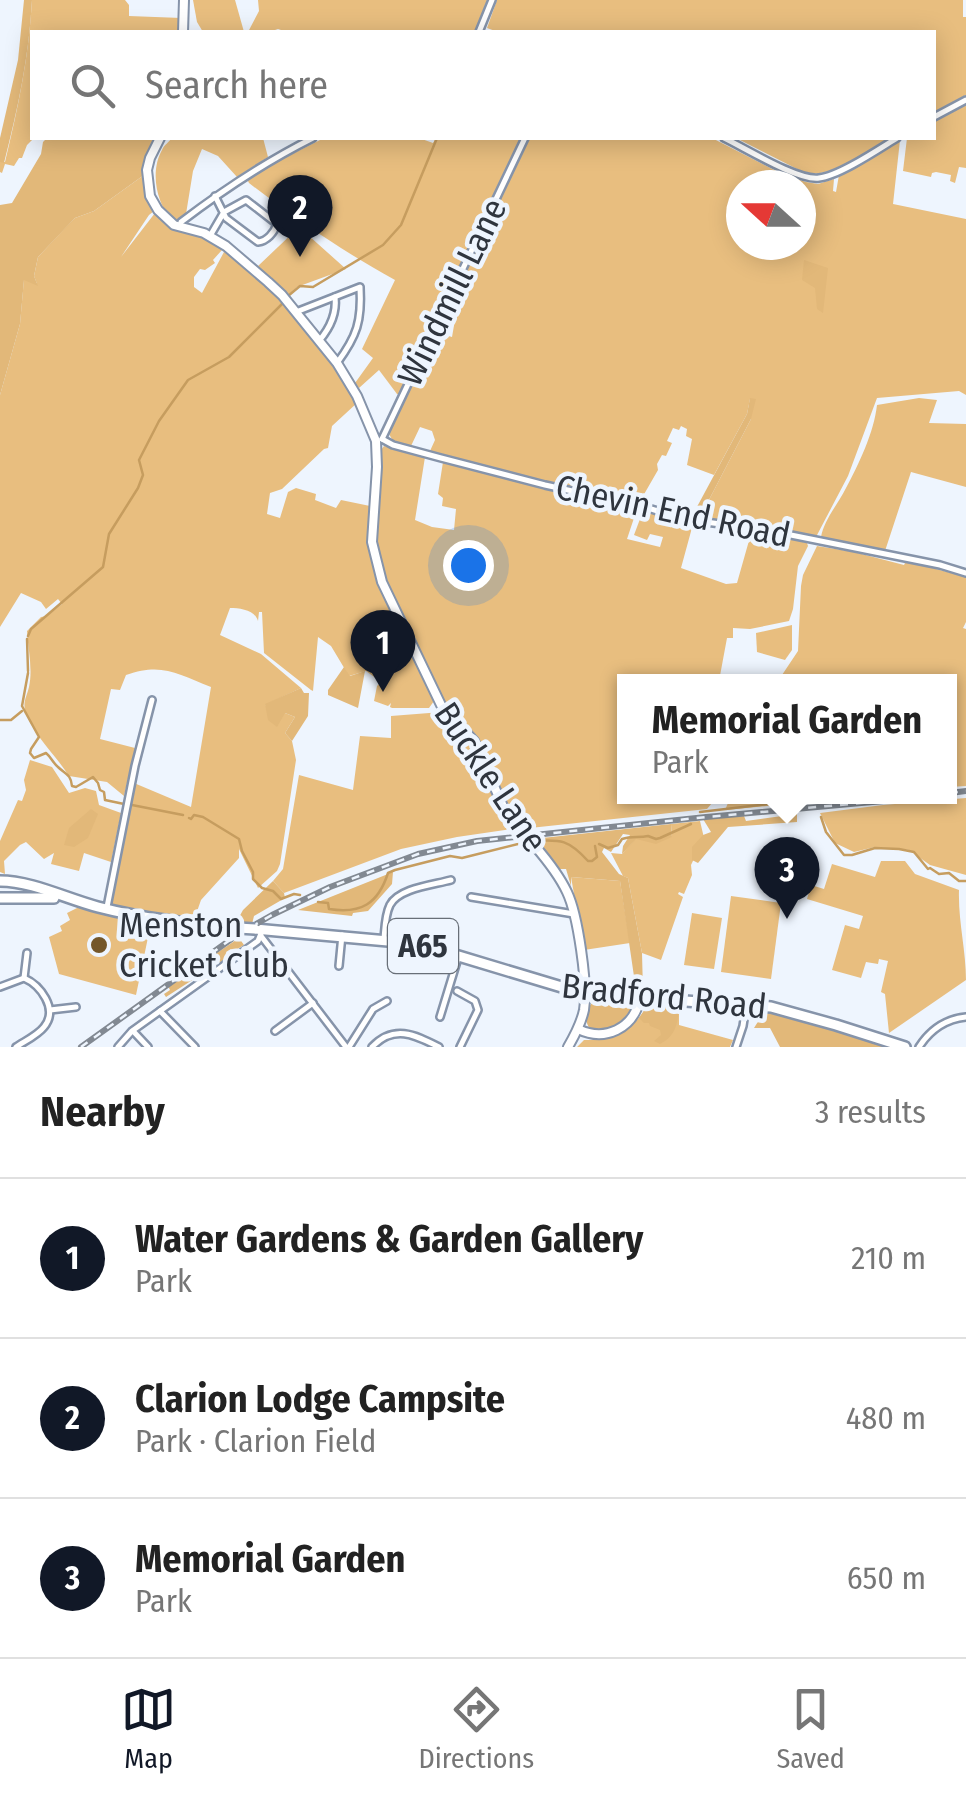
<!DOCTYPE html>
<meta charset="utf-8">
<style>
:root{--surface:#fff;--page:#f6f6f6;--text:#222;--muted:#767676;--line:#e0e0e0;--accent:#111827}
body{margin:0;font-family:"Fira Sans Condensed",sans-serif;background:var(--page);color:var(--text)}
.compass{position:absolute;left:726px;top:170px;width:90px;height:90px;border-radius:50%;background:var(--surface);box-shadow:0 5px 25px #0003;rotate:291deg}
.you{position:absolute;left:468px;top:565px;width:35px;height:35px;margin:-25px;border:8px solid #fff;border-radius:50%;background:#1a73e8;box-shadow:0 0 0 15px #1a73e833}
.badge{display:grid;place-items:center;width:65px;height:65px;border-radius:50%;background:var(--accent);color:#fff;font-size:32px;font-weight:700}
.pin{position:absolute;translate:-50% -82px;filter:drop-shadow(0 2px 5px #0008)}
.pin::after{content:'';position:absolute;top:52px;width:35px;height:30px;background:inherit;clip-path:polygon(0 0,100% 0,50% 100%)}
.popup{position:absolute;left:617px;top:674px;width:340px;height:130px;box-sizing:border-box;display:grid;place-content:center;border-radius:0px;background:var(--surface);filter:drop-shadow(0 2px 8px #0005);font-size:32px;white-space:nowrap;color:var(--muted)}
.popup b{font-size:38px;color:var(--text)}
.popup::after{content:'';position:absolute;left:50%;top:100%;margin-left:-20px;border:20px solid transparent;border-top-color:var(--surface)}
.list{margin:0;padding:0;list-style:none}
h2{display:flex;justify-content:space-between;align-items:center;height:130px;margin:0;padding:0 40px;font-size:42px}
h2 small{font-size:32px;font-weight:400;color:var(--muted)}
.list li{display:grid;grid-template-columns:65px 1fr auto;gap:30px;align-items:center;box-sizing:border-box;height:160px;padding:0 40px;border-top:2px solid var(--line)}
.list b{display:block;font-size:38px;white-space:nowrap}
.list p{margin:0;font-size:32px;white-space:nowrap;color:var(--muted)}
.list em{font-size:32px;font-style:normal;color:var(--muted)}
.icon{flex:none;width:55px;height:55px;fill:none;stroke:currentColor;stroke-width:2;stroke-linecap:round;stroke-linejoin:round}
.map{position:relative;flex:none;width:966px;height:1047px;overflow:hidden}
.search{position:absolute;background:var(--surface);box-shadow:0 5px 25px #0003;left:30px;right:30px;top:30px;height:110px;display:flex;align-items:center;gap:25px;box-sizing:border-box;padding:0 35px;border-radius:0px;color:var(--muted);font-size:38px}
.sheet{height:610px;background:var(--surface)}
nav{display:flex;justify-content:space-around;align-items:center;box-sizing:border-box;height:140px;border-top:2px solid var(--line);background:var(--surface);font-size:28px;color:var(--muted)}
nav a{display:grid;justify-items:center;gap:5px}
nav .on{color:var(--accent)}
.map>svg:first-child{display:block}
</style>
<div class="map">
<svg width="966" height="1047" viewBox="0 0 966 1047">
<rect width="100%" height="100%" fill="#eef5fe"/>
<g fill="#e8be7f" fill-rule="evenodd">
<path d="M32,0H125L129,5V16L181,18V32H32L34,138L27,145L22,158H19L14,166L5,164L2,173L0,172V162H5C18,108 29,56 32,0Z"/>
<polygon points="193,0 235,0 244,32 203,32 197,22"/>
<polygon points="258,0 487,0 475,32 287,32 278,29 269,32 248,32 259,11"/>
<polygon points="497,0 963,0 963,17 966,17 966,95 934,112 934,32 498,32 487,28"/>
<polygon points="966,103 966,168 959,167 955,183 950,181 951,175 936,172 932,173 931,177 903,171 907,138 934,138 934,121"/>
<path d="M172,138H263L268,157L237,177L218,156L202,149L193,171L186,214L179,220H172C156,203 150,171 162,150C164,145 169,142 172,138Z"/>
<path d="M324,138H419L433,143L436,138H523L400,395L397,394L379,370L359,388L355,383L373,358L362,349L395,280C341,250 298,221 249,183L246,177Z"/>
<path d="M530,138H712L784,175L806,182L818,184L834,179L833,191L836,192L839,175L900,140L893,204L966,219V395L959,391L877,398L848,476L816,537L757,523L699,519L751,419L750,399L747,414L714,475L687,465L692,439L686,436L687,429L681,426L679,430L673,428L667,441L672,443L666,456L662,455L657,464L658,470L639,503L579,490L430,451L435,440L432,431L420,427L411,446L393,441L389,434L435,332L452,337L456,314L446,311ZM741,185H801V245H741Z"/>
<path d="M736,138H889C866,151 828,181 803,172Z"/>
<path d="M144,175L148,198L154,211L149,215L121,257L155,213L169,226L205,236L222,250L213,260L215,263L205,270L200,269L194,277V287L202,293L224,252C269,272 329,357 356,399L357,403L332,426L328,448L324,449L282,489L270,493L267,514L280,518L288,492L296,488L316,494L315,500L336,508L341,500L370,506L369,545L379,583L434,701L429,708H392L390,707L391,703L388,706L374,701L377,686L381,682L366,671L349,676L331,646L318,637L313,691L311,690L264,653L262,612H259L258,621C255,610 240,608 230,608L220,635L261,654L301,688L265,705L295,717L285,733L292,741L296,760L280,864L277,871L258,888L239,849V858L201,900L194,920L111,906L134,783L191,807L211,687C178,674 162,662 126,675L120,690L111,689L100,739L135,748L124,796L107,782L69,776C55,754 33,735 25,710C23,701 27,696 29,687C33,669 28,649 27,631L41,617L47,616L62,604L58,599L46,609L41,602L21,593L0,627V395L20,324L24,279L37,284L34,276L38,257L67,226L75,218L94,211Z"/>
<polygon points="299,227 346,269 297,287 288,295 257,267"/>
<path d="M919,398L937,400L929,423L966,424V487L911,472L885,551L877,549L876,547L872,548L821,537C824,520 838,504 846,488C859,464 874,432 877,405Z"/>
<polygon points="384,446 425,457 415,520 432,527 454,530 456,509 442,506 443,498 438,494 443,462 637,509 627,539 660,547 663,537 650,534 647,540 634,535 643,511 693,524 681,568 726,584 737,583 752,530 807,543 808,546 798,566 793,609 789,621 750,629 733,628 733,638 727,638 719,681 624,682 624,796 717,797 707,809 530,828 505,804 487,758 479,745 444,705 424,658 384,582 374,534 381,450"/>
<polygon points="817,546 854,552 904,565 906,561 966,577 966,622 963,628 966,629 966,786 950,787 950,682 778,681 798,651 801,586 803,575"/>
<polygon points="792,625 792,650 785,660 757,652 756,633"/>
<polygon points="442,712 472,744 511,829 457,837 401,849 284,893 273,881 283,869 299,775 353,790 360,736 391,738 391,716"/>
<polygon points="30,760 52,767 69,793 85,788 96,791 99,805 121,813 111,862 84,853 79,871 51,864 54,853 44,859 26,842 20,845 4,861 5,874 0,872 0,841 18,800 22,801 26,790 24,780"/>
<polygon points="731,796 861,796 861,797 725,810"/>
<polygon points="966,798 966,875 930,865 909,850 875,847 854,852 835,843 820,813 883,805"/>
<polygon points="700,821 704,838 691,865 692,875 684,894 679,892 678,894 683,897 661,960 642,953 628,878 623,876 611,853 622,854 636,838 672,837 671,824"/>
<path d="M881,861H905L915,874L959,890C958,921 966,950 966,980L889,1033L885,994L881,992L888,961L879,959L878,964L866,962L861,978L832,970L845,925L859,929L863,916L807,899L811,885L824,889L832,864L875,877Z"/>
<polygon points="571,877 620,881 630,943 584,950"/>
<polygon points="731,896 781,903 771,979 721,972"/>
<polygon points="79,907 151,923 136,995 59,974 49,937 62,931 60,926 70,920 67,913"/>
<polygon points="692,913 722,918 714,969 684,965"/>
<path d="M655,1005L679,1006V1025L733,1040L730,1047H577L584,1040C603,1041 625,1035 637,1020C644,1012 645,1008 655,1005Z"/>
</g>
<g fill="#e2b879">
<path d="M24,0H32C29,57 18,108 4,163L0,162V138L18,60Z"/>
<polygon points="47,138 156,138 144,175 94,211 75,218 38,257 34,276 38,286 24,280 20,324 0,395 0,205 12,203 41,154 43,142"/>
<polygon points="804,260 828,268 823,313 817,309 815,288 802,280"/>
<polygon points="750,398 756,399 751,419 699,519 691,518 747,414"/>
<polygon points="344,667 350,676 365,671 358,708 328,695 328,690"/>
<polygon points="301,688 304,693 309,693 308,716 292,741 285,733 295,717 285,713 277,727 268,720 265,704"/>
<polygon points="91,809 98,814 88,838 74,847 64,845 69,828"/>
<polygon points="797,814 797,822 728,827 698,863 692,860 692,847 703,835 711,832 703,819 744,816 746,821"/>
<polygon points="671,824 672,837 656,844 636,839 622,854 623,846 630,835 623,834 611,852 604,848 602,852 619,874 628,878 642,953 643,991 636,990 620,881 571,877 571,886 566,869 557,869 533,839"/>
<polygon points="393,872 392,884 368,911 353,913 352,916 298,910"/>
<polygon points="273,881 284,893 285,898 254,916 252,924 239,923 237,921 243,910"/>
<polygon points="239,938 244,945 234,951 231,949 226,952 228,957 166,997 164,994 170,990 168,986"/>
<path d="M593,1002L633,1007C629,1023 607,1034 591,1030C583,1022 586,1009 593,1002Z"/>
<path d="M655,1005L679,1006C678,1023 676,1036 660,1044L654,1041L661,1035L660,1030L650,1026L649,1023H644L639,1018L645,1009Z"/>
<polygon points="764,1012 782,1015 886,1047 780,1047 770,1028 754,1028"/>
</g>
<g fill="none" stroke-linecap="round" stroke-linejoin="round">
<g stroke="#c69d5f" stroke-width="2.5">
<polyline points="288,296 300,286 313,287 383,245 401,225 437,138"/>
<polyline points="28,636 31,629 103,567 109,534 138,488 143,475 139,460 159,421 188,380 229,357 282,304"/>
<polyline points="27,639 28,671"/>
<path d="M28,673L22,706L39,737L31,749L30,753L34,758L46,753C51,757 53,763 58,767C65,774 71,774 72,786L76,787L93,777L98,783L100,790L104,792L105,800L124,804"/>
<polyline points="0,720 11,720 22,711"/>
<polyline points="132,805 183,815"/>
<polyline points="700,812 811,799 813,801"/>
<polyline points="821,817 826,832 844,855 852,855 875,848 899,849 914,852 928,869 930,868 939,874 949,873 959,881 966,881"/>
<polyline points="189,818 191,819 194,815 203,817 239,839 242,851 253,872 253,879 262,888 273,891 281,899 294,894 300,895"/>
<path d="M534,841C561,839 569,840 588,861H592L597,857L595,846"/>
<path d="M599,844L608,848L618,845L622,839C632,836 639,838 648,836L656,839L660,838L691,824"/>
<path d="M318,902L328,903L329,909C361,914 378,904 388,873L395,870L450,856L462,858L526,842"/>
</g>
<defs>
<g id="street">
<polyline points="479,32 492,0"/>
<polyline points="934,117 966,100"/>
<path d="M724,138C745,148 798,181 819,178C839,176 879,149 897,138"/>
<path d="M180,226L181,222C223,190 265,162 313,138"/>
<path d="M210,236L224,212L246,200L277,224C274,233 267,241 258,242L226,218L215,196"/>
<path d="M296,312L360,287C362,321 357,336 337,363"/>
<path d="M319,341C330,328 337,314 335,297"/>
<polyline points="382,439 393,445 441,458 545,485 645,507 683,519 766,530 940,565 966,573"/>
<polyline points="382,439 525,138"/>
<polyline points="471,897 574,914"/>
<polyline points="107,907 135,766 152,700"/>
<polyline points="261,936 346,1047"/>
<path d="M384,939C385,928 385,915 390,905C399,888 433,885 451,880"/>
<polyline points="339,966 342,935"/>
<polyline points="24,978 27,953"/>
<path d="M0,987L24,978C40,985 59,1009 44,1027C38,1035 25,1041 16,1047"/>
<polyline points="457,991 475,1001 478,1010 460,1047"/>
<polyline points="50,1010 76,1007"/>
<polyline points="160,1011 195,1047"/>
<polyline points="440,1017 458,958"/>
<polyline points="133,1031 148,1047"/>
<polyline points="275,1031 313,1003"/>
<polyline points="118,1047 132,1031 258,941 262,931"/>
<polyline points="349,1047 373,1009 387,1001"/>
<path d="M372,1047C394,1024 415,1035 439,1047"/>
<polyline points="736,1047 743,1026 746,1006"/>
<path d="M919,1047C930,1030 946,1019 966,1017"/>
</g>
<g id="secondary">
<polyline points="183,32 184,0"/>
<polyline points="160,138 150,158 147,170 150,196 158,210 174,225 204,233 226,246 268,282 282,295 337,363 357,396 376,441 377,467 372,542 382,582 441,705 474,741 506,813 517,826"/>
<path d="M535,846C547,860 559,875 567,892C578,915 588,985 584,1010C581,1024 575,1035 568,1047"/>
<path d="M578,1029C605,1042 633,1029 640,999"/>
</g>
<g id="primary">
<path d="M0,881C32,881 67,899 98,907C144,919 191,924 238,928"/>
<polyline points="0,898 54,898"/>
<polyline points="255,929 410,943 442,951 585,994 771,1007 836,1025 905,1047"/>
</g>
</defs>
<use href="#street" stroke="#8694aa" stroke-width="10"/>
<use href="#secondary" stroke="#8694aa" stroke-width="12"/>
<use href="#primary" stroke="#8694aa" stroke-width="14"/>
<use href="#street" stroke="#fff" stroke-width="5"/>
<use href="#secondary" stroke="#fff" stroke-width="8"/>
<use href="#primary" stroke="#fff" stroke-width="9"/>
<defs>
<g id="rail">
<polyline points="950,793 966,791"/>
<polyline points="81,1047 237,935 272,915 330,887 418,854 477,841 706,817 939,796"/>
</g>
</defs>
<use href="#rail" stroke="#828992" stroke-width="6"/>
<use href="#rail" stroke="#eef5fe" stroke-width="2.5" stroke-dasharray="8" stroke-linecap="butt"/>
<defs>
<polyline id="secondary-bridge" points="517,826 535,846"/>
<polyline id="primary-bridge" points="238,928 255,929"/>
</defs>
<use href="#secondary-bridge" stroke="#8694aa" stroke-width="12" stroke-linecap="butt"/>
<use href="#primary-bridge" stroke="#8694aa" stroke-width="14" stroke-linecap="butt"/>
<use href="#secondary-bridge" stroke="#fff" stroke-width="8"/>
<use href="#primary-bridge" stroke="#fff" stroke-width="9"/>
</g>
<circle fill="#74572a" stroke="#eef5fe" stroke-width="4" cx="99" cy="945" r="10"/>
<g text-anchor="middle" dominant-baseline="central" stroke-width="9" stroke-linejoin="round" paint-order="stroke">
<rect fill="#eef5fe" stroke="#686f78" stroke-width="2.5" x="388" y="919" width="70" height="54" rx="8"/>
<g font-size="32" font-weight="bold" fill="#2f353e">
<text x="423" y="946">A65</text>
</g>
<g font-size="35" fill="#2f353e" stroke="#eef5fe">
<text transform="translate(452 292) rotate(-64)">Windmill Lane</text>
<text transform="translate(673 511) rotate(12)">Chevin End Road</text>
<text transform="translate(491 777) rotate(56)">Buckle Lane</text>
<text transform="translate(664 996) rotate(6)">Bradford Road</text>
</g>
<g font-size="35" fill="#2f353e" stroke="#eef5fe" text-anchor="start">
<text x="119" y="925">Menston<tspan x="119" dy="40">Cricket Club</tspan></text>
</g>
</g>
</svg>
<svg class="compass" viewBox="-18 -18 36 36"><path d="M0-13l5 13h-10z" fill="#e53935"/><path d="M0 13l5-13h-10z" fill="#767676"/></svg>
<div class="you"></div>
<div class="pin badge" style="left:383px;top:692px">1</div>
<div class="pin badge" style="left:300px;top:257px">2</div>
<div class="pin badge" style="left:787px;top:919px">3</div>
<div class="popup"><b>Memorial Garden</b>Park</div>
<div class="search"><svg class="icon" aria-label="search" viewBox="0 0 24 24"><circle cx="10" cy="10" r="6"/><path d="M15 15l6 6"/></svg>Search here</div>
</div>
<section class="sheet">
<h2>Nearby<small>3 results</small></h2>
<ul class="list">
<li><span class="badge">1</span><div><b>Water Gardens &amp; Garden Gallery</b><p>Park</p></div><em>210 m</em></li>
<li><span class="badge">2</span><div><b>Clarion Lodge Campsite</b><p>Park · Clarion Field</p></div><em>480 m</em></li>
<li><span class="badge">3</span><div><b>Memorial Garden</b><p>Park</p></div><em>650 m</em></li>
</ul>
</section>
<nav>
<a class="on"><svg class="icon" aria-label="map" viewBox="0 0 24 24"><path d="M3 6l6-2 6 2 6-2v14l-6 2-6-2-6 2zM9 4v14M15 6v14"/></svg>Map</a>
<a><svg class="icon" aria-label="directions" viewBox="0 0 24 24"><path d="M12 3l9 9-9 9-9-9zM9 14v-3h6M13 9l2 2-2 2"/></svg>Directions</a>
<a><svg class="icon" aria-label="saved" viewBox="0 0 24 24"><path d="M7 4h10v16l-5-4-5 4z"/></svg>Saved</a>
</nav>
